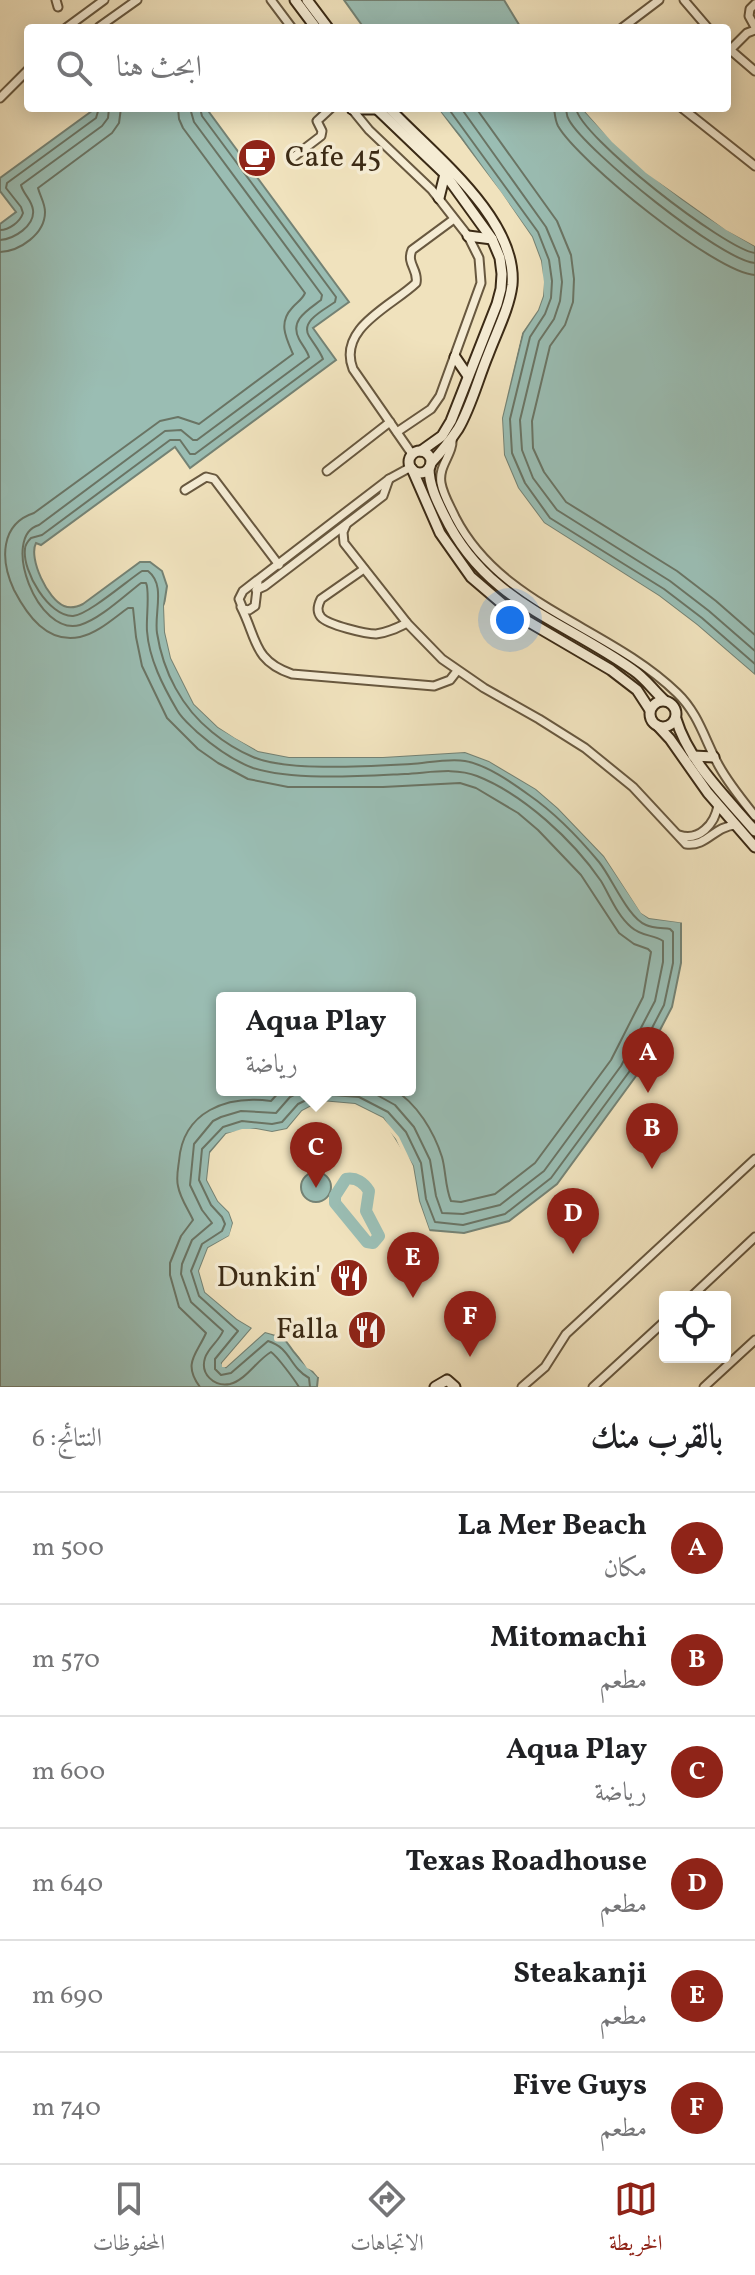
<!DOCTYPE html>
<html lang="ar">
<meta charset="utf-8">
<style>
:root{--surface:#fff;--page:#f2f2f2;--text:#202124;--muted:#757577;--line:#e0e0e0;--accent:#8f2418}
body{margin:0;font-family:Vollkorn,Amiri,serif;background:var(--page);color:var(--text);direction:rtl}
.controls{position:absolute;right:24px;bottom:24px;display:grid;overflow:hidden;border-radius:8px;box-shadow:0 4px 20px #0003}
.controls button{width:72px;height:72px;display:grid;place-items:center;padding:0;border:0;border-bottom:2px solid var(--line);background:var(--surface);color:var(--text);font:40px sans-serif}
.you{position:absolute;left:510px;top:620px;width:28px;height:28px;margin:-20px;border:6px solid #fff;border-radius:50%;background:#1a73e8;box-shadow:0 0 0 12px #1a73e833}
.badge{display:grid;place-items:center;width:52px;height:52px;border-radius:50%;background:var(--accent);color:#fff;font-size:26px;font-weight:700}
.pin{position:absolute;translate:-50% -66px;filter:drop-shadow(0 2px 4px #0008)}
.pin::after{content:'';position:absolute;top:42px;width:28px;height:24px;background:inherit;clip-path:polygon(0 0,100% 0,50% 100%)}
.popup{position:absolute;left:216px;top:992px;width:200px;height:104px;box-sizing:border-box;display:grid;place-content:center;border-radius:8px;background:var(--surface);filter:drop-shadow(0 2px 6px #0005);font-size:26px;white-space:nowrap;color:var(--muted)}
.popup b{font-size:30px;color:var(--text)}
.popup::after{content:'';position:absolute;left:50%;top:100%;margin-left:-16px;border:16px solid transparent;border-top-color:var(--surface)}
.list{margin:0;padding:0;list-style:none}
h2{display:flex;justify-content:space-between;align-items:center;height:104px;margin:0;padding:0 32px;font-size:34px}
h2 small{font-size:26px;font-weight:400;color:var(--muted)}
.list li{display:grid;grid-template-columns:52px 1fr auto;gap:24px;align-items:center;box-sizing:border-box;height:112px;padding:0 32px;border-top:2px solid var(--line)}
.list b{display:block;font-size:30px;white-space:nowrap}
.list p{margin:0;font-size:26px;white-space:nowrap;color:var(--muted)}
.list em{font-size:26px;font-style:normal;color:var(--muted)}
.icon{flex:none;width:44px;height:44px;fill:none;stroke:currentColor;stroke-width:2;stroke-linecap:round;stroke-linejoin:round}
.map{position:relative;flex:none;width:755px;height:1387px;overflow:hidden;direction:ltr}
.search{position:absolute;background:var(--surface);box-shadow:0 4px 20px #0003;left:24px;right:24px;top:24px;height:88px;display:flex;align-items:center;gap:20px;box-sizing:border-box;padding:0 28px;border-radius:8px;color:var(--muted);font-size:30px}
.sheet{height:776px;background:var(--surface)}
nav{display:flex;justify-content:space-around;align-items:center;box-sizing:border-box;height:112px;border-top:2px solid var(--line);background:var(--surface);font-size:22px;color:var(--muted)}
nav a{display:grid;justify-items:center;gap:4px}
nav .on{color:var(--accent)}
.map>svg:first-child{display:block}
</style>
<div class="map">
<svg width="755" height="1387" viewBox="0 0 755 1387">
<rect width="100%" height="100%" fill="#f0e2bd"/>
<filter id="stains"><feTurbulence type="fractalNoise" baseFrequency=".0025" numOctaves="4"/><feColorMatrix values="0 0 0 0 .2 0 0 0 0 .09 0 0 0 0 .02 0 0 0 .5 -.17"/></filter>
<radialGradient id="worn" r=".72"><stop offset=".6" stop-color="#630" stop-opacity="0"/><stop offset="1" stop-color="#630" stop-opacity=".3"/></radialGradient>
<g fill="#9abdb3" stroke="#748274" stroke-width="2" fill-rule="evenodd">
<polygon points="344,0 504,0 521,28 364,28"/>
<path d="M96,108H206L349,302L313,328L336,360L190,468L175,447L41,545L36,543C28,558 48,600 64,606C71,609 77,607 83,604L140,562H150L162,571L167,586L164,605L165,632L171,658L194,704L218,727L258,751L289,757H383L465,752L489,761L536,789L558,808L604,856L642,913L649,918L681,922V963L672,1007L636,1076L557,1184L509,1221L464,1233L429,1230L419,1201L413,1166L383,1118L355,1104L321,1101L302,1111L287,1129L272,1132L256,1129L226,1134L210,1152L207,1180L218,1201L229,1212L233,1223L230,1236L208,1248L199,1271L205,1292L237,1319L252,1328L222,1363L226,1367L265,1332C293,1340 282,1340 299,1358C305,1365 312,1370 318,1377L317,1387H0V224L16,212L0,191V178ZM222,998H410V1090H222Z"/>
<path d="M437,108H582C632,164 690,209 755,246V675L697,625L659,596L544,523L518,488L504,455L502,418L523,333L538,310L543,296L541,261L532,237L460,136Z"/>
<circle cx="316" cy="1187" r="15"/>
</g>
<g fill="#f0e2bd">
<polygon points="433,108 439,110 501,192 532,237 541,261 544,282 543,296 538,310 522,333 502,418 504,455 518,488 544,523 659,596 697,625 755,675 755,679 657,599 542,526 514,489 500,456 498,417 519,332 535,308 539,295 537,262 528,239 456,138"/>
<polygon points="582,108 587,108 615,139 649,170 729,227 755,242 755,246 726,230 646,173 612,142"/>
<polygon points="171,590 168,606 169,631 175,656 186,681 197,701 221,723 237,734 260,747 289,753 382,753 466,748 490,757 538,786 561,805 608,854 644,910 651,915 682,918 685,923 649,918 641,913 604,856 558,808 536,789 489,761 465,752 383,757 289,757 258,751 235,738 218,727 194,704 171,658 165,632 164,606"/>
<polygon points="321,1101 355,1104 383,1118 399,1137 413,1166 419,1201 431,1235 426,1233 421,1223 415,1202 409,1167 396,1139 381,1121 354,1108 322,1105 305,1114 288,1132 272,1136 243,1133 229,1137 213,1154 211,1179 221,1199 233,1210 237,1223 232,1239 211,1251 203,1271 209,1290 239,1316 256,1326 255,1330 237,1352 263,1328 284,1333 293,1340 300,1354 309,1365 316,1368 322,1377 318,1377 313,1371 307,1368 289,1342 283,1337 265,1332 226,1367 222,1367 222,1363 252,1328 237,1319 205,1292 199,1271 208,1248 229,1236 233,1223 229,1212 218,1201 207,1180 210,1153 226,1134 242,1129 256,1129 272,1132 287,1129 302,1111"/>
</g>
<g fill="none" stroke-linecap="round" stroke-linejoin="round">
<g stroke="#6a7464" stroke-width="2">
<path d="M178,108L179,119L183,128L305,293C302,300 297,302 292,308C278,323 286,338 293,354L199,424L178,417L160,421L34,513C0,524 0,560 14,590C27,615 47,644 80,637C98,633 114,618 128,608H133L136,637L142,666L167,718L198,749L218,763L248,779L288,787H383L460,783L476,788L518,813L538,830L581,875L619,933L634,944L648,949L651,952L643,997L611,1060L535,1163L495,1194L461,1202L451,1201C445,1187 446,1171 442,1157C434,1132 417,1103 394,1090"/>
<path d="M190,108L194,122L322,295L321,300C308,310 289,320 299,339C302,345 307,350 309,357L197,440H193L181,430L165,431L39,525C0,536 37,637 80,625C100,619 124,596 141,583H146C150,591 146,619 147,631C149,659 163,686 177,710C182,719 190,725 197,732C213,746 234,761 253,768C293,781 363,776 405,774C428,773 455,767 477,776C523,794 573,840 601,881C610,896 617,915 631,927C642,937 653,934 663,941V962L655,1001L621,1066L544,1171L500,1205L463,1214L442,1213L436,1196L430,1160L414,1127L395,1105L368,1090"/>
<path d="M200,108L202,116L336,297L335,302C324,310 300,321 309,336C314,344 320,351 323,359L195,454H190L180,440H170L42,535L31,538C28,541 25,545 25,549C22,571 49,617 73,616C88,615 128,580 142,571H148C166,585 154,612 157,633C163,672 182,708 212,732C224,742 239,751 253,757C287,772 372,766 411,764C427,763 449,758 465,761C487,765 511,782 529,795C555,813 579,838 599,862C612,878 628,918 646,925C652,928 662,928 670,929L673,932V963L664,1005L629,1072L551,1178L505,1214L463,1225L435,1222L426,1199L421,1163L406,1132L388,1112L359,1097L319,1094L298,1104L282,1122L272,1124L242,1121L223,1127L202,1149L199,1180L211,1205L222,1217L225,1224L222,1231L202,1244L191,1271L199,1296L238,1331L215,1359V1369L221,1375L231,1373L268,1341C291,1348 289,1367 309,1378L310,1387"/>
<polyline points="448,108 538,232 549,260 552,281 551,298 545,314 530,337 510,419 512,453 525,483 550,518 664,589 702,618 755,664"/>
<polyline points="461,108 546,227 559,258 562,282 560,301 554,319 539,341 520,420 522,450 533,478 557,510 670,581 709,611 755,651"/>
<polyline points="476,108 557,221 571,255 574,279 573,302 565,325 550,346 532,421 533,448 544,472 566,502 677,571 716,601 755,635"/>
<path d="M554,108C555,115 555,120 558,126C578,161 717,274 755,275"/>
<path d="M566,108C567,114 566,115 569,120C586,151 722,261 755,263"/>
<path d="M576,108C579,136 726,250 755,253"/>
<path d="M0,230C9,230 20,222 23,213L21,207L6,188L7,183L96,118L99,108"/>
<path d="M0,240C14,239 35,226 33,210C32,200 23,194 21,185L102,126L108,118L109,108"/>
<path d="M0,252C20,251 45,234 45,212C45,203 40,196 38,188L112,133L119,123L121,108"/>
<path d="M200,1387C182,1363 197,1354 206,1333L179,1307L170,1275V1263L181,1236L193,1220C188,1209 180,1198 178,1186C176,1178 178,1169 179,1161C183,1111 227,1095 271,1101L281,1090"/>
<path d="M299,1387C294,1379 277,1356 271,1352C257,1360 246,1380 230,1384C214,1387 200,1374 205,1358C208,1348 219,1341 223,1331L191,1302L181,1274L182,1264L192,1240L212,1223L202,1210L190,1185L194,1144L213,1121L221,1117L241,1111L276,1113L290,1097L304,1090"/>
</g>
<path stroke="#9abdb3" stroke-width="12" d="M346,1179C356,1177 364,1183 369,1191L366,1211L379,1236L373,1243L367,1242L335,1203V1196Z"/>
<defs>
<g id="street">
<polyline points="56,0 58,7"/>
<polyline points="271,0 292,28"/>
<polyline points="684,0 708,28"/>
<polyline points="755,4 750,9 749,16 755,27"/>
<polyline points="99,27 137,0"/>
<polyline points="66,28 104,0"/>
<polyline points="622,28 659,0"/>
<polyline points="727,47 755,71"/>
<polyline points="730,50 747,33 755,30"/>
<polyline points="0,98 28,70"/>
<polyline points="351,108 369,130 432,190 468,236 479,258 481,283 440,396 431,409 397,432"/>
<polyline points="682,108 755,166"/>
<polyline points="291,159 321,136 322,131 317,121 331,108"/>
<path d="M452,437C454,454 438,465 441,483C443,495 450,506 455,517C501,607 608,626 677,693C699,714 705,741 719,766C729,784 742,800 755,816"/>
<path d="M412,454L353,369C337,328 392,306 416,283C419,270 406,264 412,250L454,219"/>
<polyline points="327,471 390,422"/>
<polyline points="185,490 206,477 214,479 279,565"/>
<path d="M346,525L343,532L344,543L407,623L442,659L484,688L539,719L585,748L633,787L686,844C707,847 714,826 736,825"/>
<path d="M364,569L321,599C318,605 316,611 321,617C328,625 366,634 376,634C387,633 397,628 407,623"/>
<polyline points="258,581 255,606 249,610 243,609 239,599 243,591 389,479 411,467"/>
<polyline points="256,590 265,586 383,496 389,479"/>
<path d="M241,607C257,638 253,661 292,674L434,686L450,680L457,671"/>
<path d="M679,835C699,842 715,824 718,805"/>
<polyline points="691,1297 755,1237"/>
<polyline points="522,1387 545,1367 566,1334 755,1159"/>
<polyline points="593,1387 665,1321"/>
<polyline points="704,1387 755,1340"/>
</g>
<g id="secondary">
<polyline points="295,0 316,28"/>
<polyline points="307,0 328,28"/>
<polyline points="376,108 445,174 492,239 500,258 502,274 501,289 497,304 451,421 442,436 421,451"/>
<path d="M389,108C430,152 518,218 512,285C509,309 496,333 488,355C478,379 471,407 458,429C450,441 441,452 431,463"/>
<polyline points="352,109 377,109"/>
<polyline points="439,198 445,174"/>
<polyline points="468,236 492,239"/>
<polyline points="455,357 468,376"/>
<circle cx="420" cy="462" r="11"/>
<path d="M429,468C429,485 437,501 444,515C486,602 561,619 633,670C645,678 653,690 664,700"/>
<polyline points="412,469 440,533 471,577 512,612 611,670 637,690 650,710"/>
<circle cx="663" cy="714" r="13"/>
<path d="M676,719C689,762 726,797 755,831"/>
<polyline points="658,726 670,739 708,793 755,847"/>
<polyline points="693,756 714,757"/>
<polyline points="435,1387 447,1380 455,1387"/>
</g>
</defs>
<use href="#street" stroke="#68583f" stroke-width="11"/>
<use href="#secondary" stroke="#3b2a15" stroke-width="13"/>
<use href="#street" stroke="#f5ecd4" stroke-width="7"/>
<use href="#secondary" stroke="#f5ecd4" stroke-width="9"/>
</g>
<defs>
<symbol id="cafe-disc" viewBox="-11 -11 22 22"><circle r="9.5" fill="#8f2418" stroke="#f5ecd4"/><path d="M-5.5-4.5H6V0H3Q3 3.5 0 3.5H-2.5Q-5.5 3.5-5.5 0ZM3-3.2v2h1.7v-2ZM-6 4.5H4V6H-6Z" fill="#fff"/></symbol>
<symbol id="restaurant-disc" viewBox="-11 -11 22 22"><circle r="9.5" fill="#8f2418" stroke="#f5ecd4"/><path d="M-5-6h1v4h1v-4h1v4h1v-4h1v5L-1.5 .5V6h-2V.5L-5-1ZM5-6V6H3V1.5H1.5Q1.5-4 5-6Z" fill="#fff"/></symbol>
</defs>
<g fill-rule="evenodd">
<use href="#cafe-disc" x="235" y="136" width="44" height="44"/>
<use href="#restaurant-disc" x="327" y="1256" width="44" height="44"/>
<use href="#restaurant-disc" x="345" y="1308" width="44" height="44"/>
</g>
<g text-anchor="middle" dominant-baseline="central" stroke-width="7" stroke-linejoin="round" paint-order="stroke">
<g font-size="30" fill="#3b2a15" stroke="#f5ecd4" text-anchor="end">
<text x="285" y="158" text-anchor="start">Cafe 45</text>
<text x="321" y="1278">Dunkin'</text>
<text x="339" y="1330">Falla</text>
</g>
</g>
<rect width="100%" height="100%" filter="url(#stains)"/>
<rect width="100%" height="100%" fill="url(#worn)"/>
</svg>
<div class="controls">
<button><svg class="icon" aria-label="locate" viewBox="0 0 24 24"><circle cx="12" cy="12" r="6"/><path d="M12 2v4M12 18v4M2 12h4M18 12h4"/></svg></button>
</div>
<div class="you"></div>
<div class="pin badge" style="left:648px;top:1093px">A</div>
<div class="pin badge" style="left:652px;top:1169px">B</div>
<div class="pin badge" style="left:316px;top:1188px">C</div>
<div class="popup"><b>Aqua Play</b>رياضة</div>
<div class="pin badge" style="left:573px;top:1254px">D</div>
<div class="pin badge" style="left:413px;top:1298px">E</div>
<div class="pin badge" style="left:470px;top:1357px">F</div>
<div class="search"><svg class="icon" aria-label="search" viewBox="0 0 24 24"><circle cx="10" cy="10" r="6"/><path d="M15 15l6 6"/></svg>ابحث هنا</div>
</div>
<section class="sheet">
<h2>بالقرب منك<small>النتائج: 6</small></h2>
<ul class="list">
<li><span class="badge">A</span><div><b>La Mer Beach</b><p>مكان</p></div><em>500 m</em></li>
<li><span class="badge">B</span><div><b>Mitomachi</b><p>مطعم</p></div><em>570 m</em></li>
<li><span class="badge">C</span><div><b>Aqua Play</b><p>رياضة</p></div><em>600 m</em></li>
<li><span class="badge">D</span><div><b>Texas Roadhouse</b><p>مطعم</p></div><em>640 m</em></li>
<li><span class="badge">E</span><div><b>Steakanji</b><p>مطعم</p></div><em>690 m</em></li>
<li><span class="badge">F</span><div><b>Five Guys</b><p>مطعم</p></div><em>740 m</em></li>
</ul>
</section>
<nav>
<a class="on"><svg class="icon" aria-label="map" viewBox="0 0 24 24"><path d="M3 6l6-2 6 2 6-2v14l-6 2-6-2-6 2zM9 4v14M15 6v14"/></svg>الخريطة</a>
<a><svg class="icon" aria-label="directions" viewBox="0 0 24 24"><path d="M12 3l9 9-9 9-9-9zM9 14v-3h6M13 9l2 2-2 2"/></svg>الاتجاهات</a>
<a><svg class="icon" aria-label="saved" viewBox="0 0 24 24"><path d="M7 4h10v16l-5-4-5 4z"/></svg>المحفوظات</a>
</nav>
